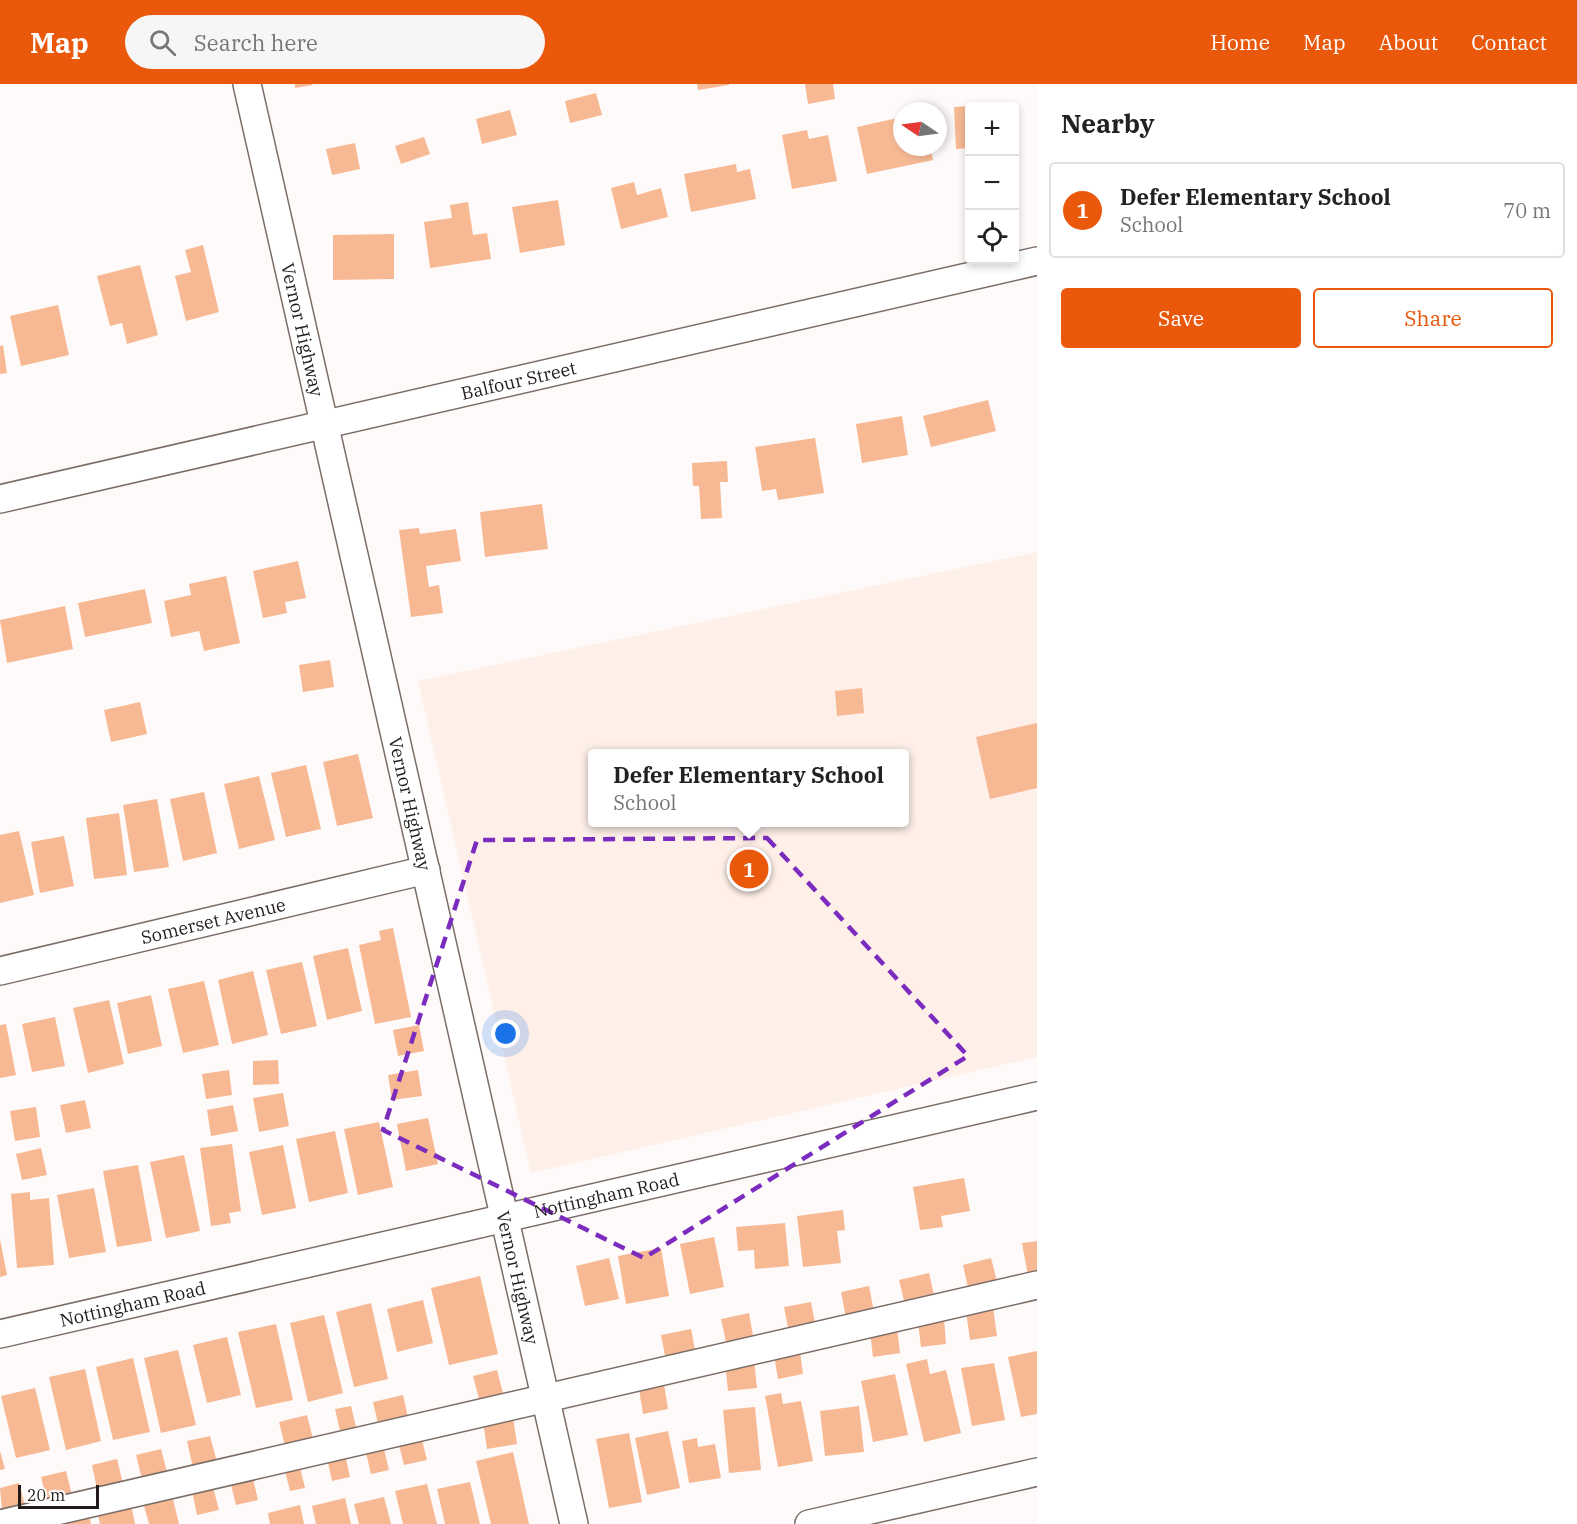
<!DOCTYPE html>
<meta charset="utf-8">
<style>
:root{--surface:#fff;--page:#f6f6f6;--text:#222;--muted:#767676;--line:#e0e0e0;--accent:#ea580c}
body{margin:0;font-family:"IBM Plex Serif",serif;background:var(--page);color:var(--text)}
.controls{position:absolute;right:18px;top:18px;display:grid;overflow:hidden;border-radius:6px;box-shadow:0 3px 9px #0003}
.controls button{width:54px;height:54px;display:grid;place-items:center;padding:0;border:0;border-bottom:2px solid var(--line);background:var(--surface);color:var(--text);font:30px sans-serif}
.compass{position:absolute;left:893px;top:18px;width:54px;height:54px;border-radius:50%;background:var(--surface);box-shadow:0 3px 9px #0003;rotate:283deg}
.scale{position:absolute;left:18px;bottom:15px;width:81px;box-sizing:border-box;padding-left:6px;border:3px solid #211c19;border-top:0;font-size:16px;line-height:21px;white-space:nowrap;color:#211c19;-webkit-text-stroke:4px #fff;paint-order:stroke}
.you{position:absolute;left:506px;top:950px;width:21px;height:21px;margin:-15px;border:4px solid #fff;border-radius:50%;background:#1a73e8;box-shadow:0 0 0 9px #1a73e833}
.badge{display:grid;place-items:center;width:39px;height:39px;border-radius:50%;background:var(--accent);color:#fff;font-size:20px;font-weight:700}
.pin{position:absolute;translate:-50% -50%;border:3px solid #fff;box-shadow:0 2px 6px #0006}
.popup{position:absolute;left:588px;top:665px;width:321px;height:78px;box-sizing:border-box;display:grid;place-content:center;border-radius:6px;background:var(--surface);filter:drop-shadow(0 2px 4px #0005);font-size:20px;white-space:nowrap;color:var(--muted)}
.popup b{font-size:22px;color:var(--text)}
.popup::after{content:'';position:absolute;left:50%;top:100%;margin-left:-12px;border:12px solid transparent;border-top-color:var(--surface)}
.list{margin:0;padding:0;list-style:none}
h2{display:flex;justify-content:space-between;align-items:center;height:78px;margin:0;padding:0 24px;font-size:26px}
h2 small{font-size:20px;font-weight:400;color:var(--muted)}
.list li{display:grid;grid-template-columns:39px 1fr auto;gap:18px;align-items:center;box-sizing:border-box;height:96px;margin:0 12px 12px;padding:0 12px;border:2px solid var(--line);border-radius:6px}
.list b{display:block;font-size:22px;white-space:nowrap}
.list p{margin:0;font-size:20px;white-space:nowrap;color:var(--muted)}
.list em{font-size:20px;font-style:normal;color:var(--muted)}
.actions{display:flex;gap:12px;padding:18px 24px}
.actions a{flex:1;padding:14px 0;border:2px solid var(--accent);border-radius:6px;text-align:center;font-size:21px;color:var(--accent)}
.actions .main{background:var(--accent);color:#fff}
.icon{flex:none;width:33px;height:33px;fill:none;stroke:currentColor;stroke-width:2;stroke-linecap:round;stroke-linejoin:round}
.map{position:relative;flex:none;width:1037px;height:1440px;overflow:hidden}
header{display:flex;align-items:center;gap:36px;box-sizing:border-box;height:84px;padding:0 30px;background:var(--accent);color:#fff}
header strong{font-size:28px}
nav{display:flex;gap:33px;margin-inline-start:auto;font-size:21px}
.search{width:420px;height:54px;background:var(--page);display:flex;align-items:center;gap:15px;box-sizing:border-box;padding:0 21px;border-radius:33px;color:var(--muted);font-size:22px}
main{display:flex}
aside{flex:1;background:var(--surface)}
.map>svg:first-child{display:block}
</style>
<header>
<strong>Map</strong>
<div class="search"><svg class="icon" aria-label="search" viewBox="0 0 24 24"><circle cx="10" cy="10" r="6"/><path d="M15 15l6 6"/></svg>Search here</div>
<nav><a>Home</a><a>Map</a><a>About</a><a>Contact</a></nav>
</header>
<main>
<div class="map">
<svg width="1037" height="1440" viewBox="0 0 1037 1440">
<rect width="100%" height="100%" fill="#fefaf9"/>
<path fill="#feefe8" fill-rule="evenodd" d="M1037,468V973L531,1089L418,597ZM593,670H905V738H593Z"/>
<g fill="#f7b994">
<polygon points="295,0 312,0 313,1 295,4"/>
<polygon points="697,0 729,0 729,1 698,6"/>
<polygon points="805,0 833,0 835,15 808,20"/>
<polygon points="596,9 602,31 570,39 565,17"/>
<polygon points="1005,20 1006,22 989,22 989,21"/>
<polygon points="969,22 969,64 956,65 954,23"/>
<polygon points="510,26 517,51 482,60 476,35"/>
<polygon points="902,33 902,63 930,63 933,76 867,90 857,43"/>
<polygon points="807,46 809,55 828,51 837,97 792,105 782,51"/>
<polygon points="424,53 430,70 401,80 395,62"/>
<polygon points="355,59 360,85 332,91 326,65"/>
<polygon points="736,80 737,88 750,85 756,115 691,128 684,90"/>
<polygon points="634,98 637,111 661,104 668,133 621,145 611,104"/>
<polygon points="558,116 565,161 520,169 512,123"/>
<polygon points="468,118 473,151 487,149 491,175 430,184 424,138 452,134 450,121"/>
<polygon points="394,150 394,195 333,196 333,151"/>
<polygon points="203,161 219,228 186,237 175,192 191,188 185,166"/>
<polygon points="140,181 158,251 127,260 122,239 110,242 97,192"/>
<polygon points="58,221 69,271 21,282 10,232"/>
<polygon points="3,261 7,289 0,290 0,262"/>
<polygon points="988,316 996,347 931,363 923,332"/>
<polygon points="902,332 908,371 862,379 856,340"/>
<polygon points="815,354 824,409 778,416 776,405 762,407 755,363"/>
<polygon points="727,377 728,398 720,398 722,434 701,435 699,402 693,402 692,379"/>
<polygon points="542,420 548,465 485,473 480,428"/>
<polygon points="419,444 420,450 456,445 461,477 426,482 429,503 439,501 443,529 411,533 399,446"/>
<polygon points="298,477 306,514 285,518 287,529 263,534 253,487"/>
<polygon points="226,492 240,559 204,567 199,547 171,553 164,517 191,511 189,500"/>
<polygon points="145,505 152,539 85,553 78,519"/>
<polygon points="65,522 73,565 7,579 0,536"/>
<polygon points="330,576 334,603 303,608 299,581"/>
<polygon points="862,604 864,629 837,632 835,607"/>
<polygon points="140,618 147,650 111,658 104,626"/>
<polygon points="1037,639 1037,704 990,715 976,653"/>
<polygon points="358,670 373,734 337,742 323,678"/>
<polygon points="306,681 321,745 286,753 271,689"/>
<polygon points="259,692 275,756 239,765 224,700"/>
<polygon points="204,708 217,769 183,777 170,715"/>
<polygon points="157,715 169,783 134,788 123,721"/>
<polygon points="119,729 127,791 94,795 86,734"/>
<polygon points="19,747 34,811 0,819 0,751"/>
<polygon points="64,752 74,802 40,809 31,758"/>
<polygon points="393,844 411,933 375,940 359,861 381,856 379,847"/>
<polygon points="348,864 362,927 327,936 313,872"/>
<polygon points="302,878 317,942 281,950 266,886"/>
<polygon points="253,887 268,951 232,960 218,896"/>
<polygon points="204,897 219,961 183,969 168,905"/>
<polygon points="151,911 162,962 128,970 117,919"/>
<polygon points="109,916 124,980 88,989 73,924"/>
<polygon points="55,933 65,982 32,988 22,940"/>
<polygon points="6,940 16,991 0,994 0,941"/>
<polygon points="419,941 424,967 398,972 393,946"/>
<polygon points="278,976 279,1000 253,1001 253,977"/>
<polygon points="229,986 232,1011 206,1015 202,990"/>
<polygon points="418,986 422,1012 392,1016 388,991"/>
<polygon points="283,1009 289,1042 259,1048 253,1014"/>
<polygon points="85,1016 91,1044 66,1049 60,1021"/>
<polygon points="233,1021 238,1047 211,1052 207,1026"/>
<polygon points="36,1023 40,1053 15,1057 10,1027"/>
<polygon points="428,1034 438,1080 406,1087 397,1040"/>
<polygon points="379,1038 393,1103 358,1111 344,1045"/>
<polygon points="335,1047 348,1109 309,1118 296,1055"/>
<polygon points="232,1060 241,1127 229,1129 231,1139 211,1142 200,1064"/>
<polygon points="283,1061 296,1124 262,1131 249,1068"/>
<polygon points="41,1064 47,1091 22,1096 16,1070"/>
<polygon points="184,1071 200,1147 166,1154 150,1078"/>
<polygon points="138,1081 152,1157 117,1163 103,1087"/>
<polygon points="964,1094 970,1127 941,1132 943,1143 920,1146 913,1103"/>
<polygon points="94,1104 106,1168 69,1174 57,1111"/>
<polygon points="30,1108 30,1116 49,1114 54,1181 17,1184 11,1110"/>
<polygon points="843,1126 845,1146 837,1147 841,1179 803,1183 797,1132"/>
<polygon points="785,1139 789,1182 755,1185 754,1166 738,1167 736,1143"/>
<polygon points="714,1153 724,1203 690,1210 680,1160"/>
<polygon points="0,1155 7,1191 0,1193"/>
<polygon points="1037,1157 1037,1191 1028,1192 1022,1159"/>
<polygon points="661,1164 669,1212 626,1220 618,1172"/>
<polygon points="609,1174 619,1215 585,1222 576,1182"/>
<polygon points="991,1174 998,1201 969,1208 963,1181"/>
<polygon points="929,1189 935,1215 905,1221 899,1196"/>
<polygon points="480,1192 498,1270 449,1281 431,1204"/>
<polygon points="869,1202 874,1228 846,1234 841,1208"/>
<polygon points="423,1216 433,1259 397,1268 387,1225"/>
<polygon points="811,1218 816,1244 789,1249 784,1223"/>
<polygon points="371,1219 388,1295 354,1303 336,1228"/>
<polygon points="993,1223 997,1252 970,1256 966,1227"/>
<polygon points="749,1229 754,1257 727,1263 721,1235"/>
<polygon points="324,1231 343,1309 308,1318 290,1239"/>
<polygon points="944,1235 946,1260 921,1263 918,1238"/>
<polygon points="276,1240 293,1316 256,1324 238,1248"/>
<polygon points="897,1244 900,1269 873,1273 870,1248"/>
<polygon points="691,1245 696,1271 666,1277 661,1251"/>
<polygon points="227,1253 241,1311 207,1319 193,1261"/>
<polygon points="178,1266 196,1341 161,1349 144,1274"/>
<polygon points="800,1267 803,1290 778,1295 774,1271"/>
<polygon points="1037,1267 1037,1330 1021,1333 1008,1273"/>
<polygon points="133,1274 150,1348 113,1356 96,1283"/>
<polygon points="754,1275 757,1304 728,1307 725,1279"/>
<polygon points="927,1275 930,1290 946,1286 961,1349 924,1358 906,1280"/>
<polygon points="994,1279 1005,1336 972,1342 961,1284"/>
<polygon points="85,1285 101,1357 66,1366 49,1293"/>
<polygon points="497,1286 504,1313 480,1319 473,1292"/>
<polygon points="895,1290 908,1351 873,1358 861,1297"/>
<polygon points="664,1300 668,1325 643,1330 639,1305"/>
<polygon points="35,1304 50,1366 16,1374 1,1312"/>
<polygon points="781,1309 783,1320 801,1317 813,1377 778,1383 765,1312"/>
<polygon points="403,1311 409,1337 379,1344 373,1318"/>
<polygon points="351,1322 357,1347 341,1351 335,1325"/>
<polygon points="859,1322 864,1368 825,1372 820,1327"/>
<polygon points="755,1323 761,1386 729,1389 723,1326"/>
<polygon points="307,1331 314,1359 286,1366 279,1338"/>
<polygon points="513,1333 517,1360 487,1365 483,1338"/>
<polygon points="668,1347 680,1404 647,1411 635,1354"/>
<polygon points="629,1349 642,1418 609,1424 596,1355"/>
<polygon points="210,1352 217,1378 193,1384 187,1357"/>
<polygon points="697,1354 698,1363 715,1360 721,1394 689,1399 682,1357"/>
<polygon points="422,1356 427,1376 404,1381 399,1361"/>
<polygon points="383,1361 389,1386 371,1390 365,1365"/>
<polygon points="161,1365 168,1392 143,1399 136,1371"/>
<polygon points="0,1367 5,1385 0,1386"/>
<polygon points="513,1368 529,1440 491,1440 476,1377"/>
<polygon points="345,1370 350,1393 332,1397 327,1374"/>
<polygon points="117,1375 124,1404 98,1410 92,1381"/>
<polygon points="299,1379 305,1404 290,1407 284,1383"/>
<polygon points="66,1387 72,1411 47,1417 41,1393"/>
<polygon points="253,1395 258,1416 236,1421 231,1401"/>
<polygon points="470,1398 480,1440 445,1440 437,1405"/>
<polygon points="19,1399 25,1422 2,1427 0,1404"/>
<polygon points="427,1400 437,1440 403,1440 395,1407"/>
<polygon points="213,1403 219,1426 197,1431 192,1407"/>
<polygon points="172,1411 179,1440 149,1440 143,1418"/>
<polygon points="384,1413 391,1440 359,1440 354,1420"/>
<polygon points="345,1414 351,1440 316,1440 312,1422"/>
<polygon points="131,1420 135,1440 100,1440 97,1427"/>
<polygon points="300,1421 304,1440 270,1440 268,1429"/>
<polygon points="89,1431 91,1440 54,1440"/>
</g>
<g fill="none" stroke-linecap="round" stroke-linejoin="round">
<defs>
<g id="minor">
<path id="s1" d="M247,0L574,1440"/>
<path id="s2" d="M0,415L1037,177"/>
<path id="s3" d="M0,887L426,786"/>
<path id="s4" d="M0,1250L1037,1012"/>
<polyline points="0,1440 1037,1201"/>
<polyline points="809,1440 1037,1388"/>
</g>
</defs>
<use href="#minor" stroke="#7b6d67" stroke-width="30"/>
<use href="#minor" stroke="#fff" stroke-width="27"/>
</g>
<path fill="none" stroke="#7b2cbf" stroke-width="4.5" stroke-dasharray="12 8" stroke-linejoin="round" d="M767,754L968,972L644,1174L383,1046L477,756Z"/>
<g text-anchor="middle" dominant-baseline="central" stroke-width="5" stroke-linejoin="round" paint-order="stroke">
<g font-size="18" fill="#211c19" stroke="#fff">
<text stroke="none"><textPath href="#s1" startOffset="252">Vernor Highway</textPath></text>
<text stroke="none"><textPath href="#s2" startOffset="532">Balfour Street</textPath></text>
<text stroke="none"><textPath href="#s1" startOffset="738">Vernor Highway</textPath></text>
<text stroke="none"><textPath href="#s3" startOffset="219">Somerset Avenue</textPath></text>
<text stroke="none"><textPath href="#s4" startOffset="622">Nottingham Road</textPath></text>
<text stroke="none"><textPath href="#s1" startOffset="1224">Vernor Highway</textPath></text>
<text stroke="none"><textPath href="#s4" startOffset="136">Nottingham Road</textPath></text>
</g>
</g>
</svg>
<div class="controls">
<button>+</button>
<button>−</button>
<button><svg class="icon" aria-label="locate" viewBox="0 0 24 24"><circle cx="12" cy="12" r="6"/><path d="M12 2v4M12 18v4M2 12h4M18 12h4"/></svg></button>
</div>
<svg class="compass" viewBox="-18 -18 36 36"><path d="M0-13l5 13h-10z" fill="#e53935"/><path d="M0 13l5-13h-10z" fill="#767676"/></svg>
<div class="scale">20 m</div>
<div class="you"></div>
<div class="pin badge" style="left:749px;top:785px">1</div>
<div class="popup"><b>Defer Elementary School</b>School</div>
</div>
<aside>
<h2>Nearby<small></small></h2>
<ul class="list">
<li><span class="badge">1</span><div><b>Defer Elementary School</b><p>School</p></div><em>70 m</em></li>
</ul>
<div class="actions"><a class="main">Save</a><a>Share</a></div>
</aside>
</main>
